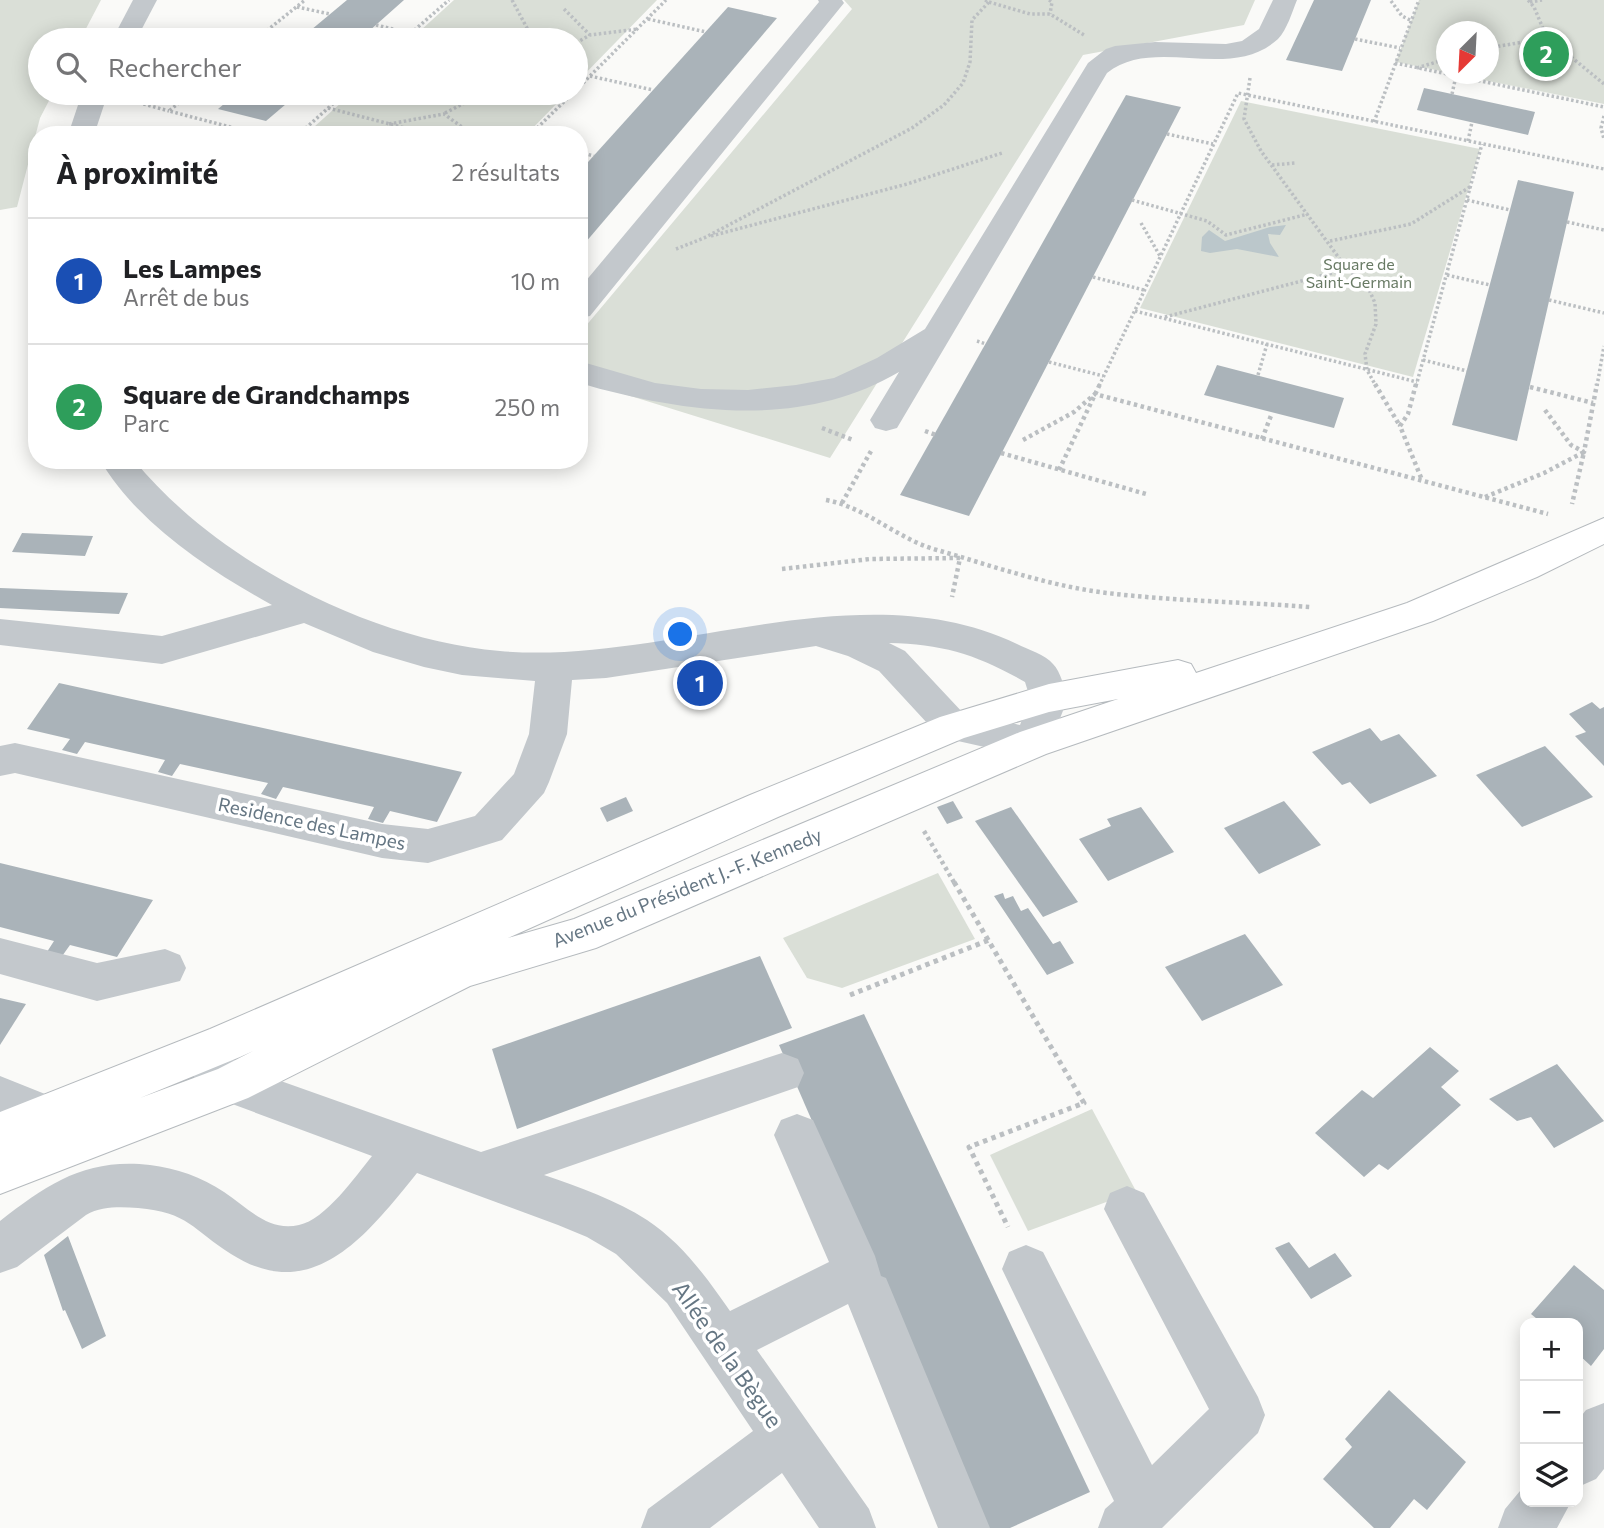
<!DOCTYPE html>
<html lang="fr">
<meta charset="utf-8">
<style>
:root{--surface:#fff;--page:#f2f2f2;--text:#202124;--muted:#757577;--line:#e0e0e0;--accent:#e4572e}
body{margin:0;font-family:Commissioner,sans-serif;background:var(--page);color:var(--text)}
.controls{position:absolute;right:21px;bottom:21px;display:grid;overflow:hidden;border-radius:14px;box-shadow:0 4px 18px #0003}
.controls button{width:63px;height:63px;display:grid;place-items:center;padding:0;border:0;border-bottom:2px solid var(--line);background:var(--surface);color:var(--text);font:35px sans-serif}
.compass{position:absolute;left:1436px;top:21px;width:63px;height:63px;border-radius:50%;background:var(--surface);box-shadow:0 4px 18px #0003;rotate:204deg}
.you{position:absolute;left:681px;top:635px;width:24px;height:24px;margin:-18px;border:5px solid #fff;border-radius:50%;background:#1a73e8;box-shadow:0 0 0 10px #1a73e833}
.badge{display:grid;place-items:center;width:46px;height:46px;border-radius:50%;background:var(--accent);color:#fff;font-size:23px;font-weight:700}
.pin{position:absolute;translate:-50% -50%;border:4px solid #fff;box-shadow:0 2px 7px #0006}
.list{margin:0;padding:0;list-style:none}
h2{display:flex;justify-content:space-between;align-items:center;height:91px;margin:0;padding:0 28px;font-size:30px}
h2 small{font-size:23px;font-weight:400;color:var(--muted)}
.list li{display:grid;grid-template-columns:46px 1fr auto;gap:21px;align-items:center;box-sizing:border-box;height:126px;padding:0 28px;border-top:2px solid var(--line)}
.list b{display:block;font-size:26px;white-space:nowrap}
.list p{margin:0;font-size:23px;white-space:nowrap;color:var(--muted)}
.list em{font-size:23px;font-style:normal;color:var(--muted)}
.icon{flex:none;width:38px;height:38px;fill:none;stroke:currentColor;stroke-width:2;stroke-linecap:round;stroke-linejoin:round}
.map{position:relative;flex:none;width:1604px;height:1528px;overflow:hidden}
.search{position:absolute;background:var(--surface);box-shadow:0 4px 18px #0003;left:28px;top:28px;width:560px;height:77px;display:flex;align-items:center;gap:18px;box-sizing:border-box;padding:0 24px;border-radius:38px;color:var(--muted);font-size:26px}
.panel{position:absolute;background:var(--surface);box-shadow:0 4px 18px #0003;left:28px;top:126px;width:560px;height:343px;border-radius:28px}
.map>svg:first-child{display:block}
</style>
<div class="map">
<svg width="1604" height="1528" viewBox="0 0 1604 1528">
<rect width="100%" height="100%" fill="#fafaf8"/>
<g fill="#dadfd7">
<polygon points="0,0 101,0 80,40 40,40 40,93 53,93 40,118 17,207 0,210"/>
<polygon points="454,0 657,0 576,83 576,40 410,40"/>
<polygon points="844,0 1255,0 1244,25 1083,55 830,458 579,380 579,334 852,9"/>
<polygon points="1419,0 1604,0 1604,104 1453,74 1488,74 1488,32 1446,32 1446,72 1396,62"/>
<polygon points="352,93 567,93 526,135 305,135"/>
<polygon points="1241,101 1480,149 1413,377 1140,308"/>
<polygon points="938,873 975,939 842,988 807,978 783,938"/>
<polygon points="1092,1109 1136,1191 1028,1231 990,1155"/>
</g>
<polygon fill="#bbc7cb" points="1286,225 1280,235 1268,234 1270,243 1279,257 1237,249 1210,253 1201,251 1202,237 1209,230 1225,241 1270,227"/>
<g fill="#aab3b9">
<polygon points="347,0 404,0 359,40 299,40"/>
<polygon points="1314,0 1371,0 1342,71 1286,60"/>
<polygon points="728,7 777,18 579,250 579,172"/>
<polygon points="1424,88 1535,112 1528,135 1417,110"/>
<polygon points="237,93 299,93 266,121 218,109"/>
<polygon points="1126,95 1181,107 969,516 900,495"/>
<polygon points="1518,180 1574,192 1517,441 1452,425"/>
<polygon points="1217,365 1344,398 1334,428 1204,395"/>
<polygon points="22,533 93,536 85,556 12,552"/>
<polygon points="0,588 128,593 119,614 0,608"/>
<polygon points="59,683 462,772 437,822 390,811 383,823 368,819 374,807 283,787 276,799 261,794 268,783 180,764 172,776 158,772 165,760 85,742 77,754 62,750 70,739 27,729"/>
<polygon points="1592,702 1600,709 1604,707 1604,766 1575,736 1586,732 1569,714"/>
<polygon points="1370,728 1381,741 1399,734 1437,776 1370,804 1350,782 1342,785 1312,752"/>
<polygon points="1545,746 1593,797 1522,827 1476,775"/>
<polygon points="626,797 633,811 607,822 600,808"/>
<polygon points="953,801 963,818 947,824 937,807"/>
<polygon points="1284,801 1321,845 1259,874 1224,828"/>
<polygon points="1011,807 1078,902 1043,917 975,821"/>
<polygon points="1141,807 1174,852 1108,881 1079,839 1111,826 1107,819"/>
<polygon points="0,863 153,900 117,957 70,945 60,959 45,955 54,941 0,927"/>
<polygon points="1003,893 1005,899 1013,896 1021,911 1028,908 1053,944 1060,941 1074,963 1047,975 994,896"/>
<polygon points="1245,934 1283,985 1202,1021 1165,967"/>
<polygon points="760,956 792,1028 517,1129 492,1049"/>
<polygon points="0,998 26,1004 0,1045"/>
<polygon points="864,1014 1090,1492 1010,1528 989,1528 779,1045"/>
<polygon points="1430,1047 1459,1071 1441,1087 1461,1105 1388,1170 1379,1164 1364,1177 1315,1133 1362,1090 1373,1098"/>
<polygon points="1557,1064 1604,1121 1554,1148 1531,1117 1517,1121 1489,1099"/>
<polygon points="68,1236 106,1336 82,1349 65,1310 63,1311 44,1255"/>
<polygon points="1289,1242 1309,1268 1335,1253 1352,1276 1311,1299 1275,1248"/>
<polygon points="1574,1265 1604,1290 1604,1349 1591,1366 1578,1354 1578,1323 1542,1323 1531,1314"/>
<polygon points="1389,1390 1466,1462 1427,1510 1414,1499 1390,1528 1374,1528 1323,1479 1352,1447 1345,1439"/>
</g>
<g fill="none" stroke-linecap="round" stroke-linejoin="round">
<defs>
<path id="major" d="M1604,518V544L1537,577L1433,621L1046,754L596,948L470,986L248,1098L0,1194V1112L210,1029L750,795L940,717L1049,684L1178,660L1191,664L1196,673L1407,603ZM1118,699L1020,732L574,919L508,938L778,817L964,738L1049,712ZM253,1051L218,1069L140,1098L240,1057Z"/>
</defs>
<use href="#major" stroke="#b5babe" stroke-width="2"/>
<g stroke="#bbbfc2" stroke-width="3.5" stroke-dasharray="2.5 2.5" stroke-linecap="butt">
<polyline points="512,0 527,28 524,40"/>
<polyline points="1049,0 1052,2 1050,14"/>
<polyline points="1391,1 1402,16 1412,21"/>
<polyline points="989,2 1030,14 1050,14 1084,35"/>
<polyline points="1530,2 1542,0"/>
<polyline points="297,7 330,14"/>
<polyline points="564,9 590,35"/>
<polyline points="648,19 706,32"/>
<polyline points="376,25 410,33"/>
<polyline points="1548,38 1604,84"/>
<polyline points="1355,39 1400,48"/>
<polyline points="255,40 305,0"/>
<polyline points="403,40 449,0"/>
<polyline points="576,43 590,35 638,29"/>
<polyline points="1488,48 1547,38 1534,7 1528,0"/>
<polyline points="1395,63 1604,107"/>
<polyline points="1417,68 1446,59"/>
<polyline points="590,76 653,90"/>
<polyline points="1250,78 1244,119 1261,151 1347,269 1367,285 1375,303 1376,324 1365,354 1367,370 1376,386"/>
<polyline points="576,90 666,0"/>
<polyline points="191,93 169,111 261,135"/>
<polyline points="1452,94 1456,76"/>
<polyline points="129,100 169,111"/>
<polyline points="328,108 409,129 404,135"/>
<polyline points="445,113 484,93"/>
<polyline points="1604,116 1601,128 1604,139"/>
<polyline points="1374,122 1419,0"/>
<polyline points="389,124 444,114 473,135"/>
<polyline points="1167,134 1213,144"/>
<polyline points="298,135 345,93"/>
<polyline points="530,135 573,93"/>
<polyline points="1468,141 1472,122"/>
<polyline points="579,152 594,156"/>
<polyline points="1272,165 1295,163"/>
<polyline points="1132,200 1207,221 1226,235 1308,214"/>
<polyline points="1467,200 1510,210"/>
<polyline points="1567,222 1604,230"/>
<polyline points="1141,223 1160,256"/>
<polyline points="711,236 907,184 1002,153"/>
<polyline points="1330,241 1411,224 1470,187"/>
<polyline points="676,249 704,238 912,128 944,105 963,83 970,62 972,20 989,2 985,0"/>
<polyline points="1447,275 1490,285"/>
<polyline points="1093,277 1144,290"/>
<polyline points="1549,300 1604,313"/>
<polyline points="1135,311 1417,382"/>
<polyline points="1165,317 1347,269"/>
<polyline points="977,341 986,344"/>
<polyline points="1423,360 1467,371"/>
<polyline points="1049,362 1103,376"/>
<polyline points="1258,375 1267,344"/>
<polyline points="1099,386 1238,93 1604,169"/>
<polyline points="1416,386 1482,144"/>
<polyline points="1597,386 1604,346"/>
</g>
<g stroke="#bbbfc2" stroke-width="4.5" stroke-dasharray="3.5 3.5" stroke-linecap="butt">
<polyline points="1375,384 1400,426"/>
<polyline points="1416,384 1408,414 1400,426 1422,480"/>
<polyline points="1530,387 1593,403"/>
<polyline points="1545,410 1571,445 1584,452 1597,384"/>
<polyline points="822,428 853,440"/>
<polyline points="925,431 936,435"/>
<polyline points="1262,439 1272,413"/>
<polyline points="1023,440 1074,412 1095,394 1548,514"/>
<polyline points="1001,453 1146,494"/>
<polyline points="1059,470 1100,384"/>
<polyline points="1485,497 1544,473 1584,452 1572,504"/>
<path d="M826,500C868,508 897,539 937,550C993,566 1049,586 1107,593C1174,601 1243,602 1310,607"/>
<polyline points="842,503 871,451"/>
<polyline points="782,569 870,559 960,558 952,597"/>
<polyline points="924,831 955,884"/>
</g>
<g stroke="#bbbfc2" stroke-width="5" stroke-dasharray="4.5 4.5" stroke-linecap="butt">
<polyline points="954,882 1084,1103 969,1147 1008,1227"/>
<polyline points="850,995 989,940"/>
</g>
<g fill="#c3c8cc" fill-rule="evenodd">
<polygon points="133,0 157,0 136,40 112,40"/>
<polygon points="818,0 842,0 844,3 590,316 579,318 579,289 819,2"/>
<path d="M1273,0H1297C1292,12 1287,30 1278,39C1230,83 1155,35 1107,73L897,428L886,431L875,428L870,420L899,372C800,430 684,413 579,383V361L655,383L701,389L748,390L796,385L834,378L877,358L925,329L1088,63L1106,49L1115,46L1155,42L1226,44L1242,41L1259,29Z"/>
<polygon points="82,93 108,93 94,135 68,135"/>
<path d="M100,460H134C217,562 371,640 500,651C666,666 858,568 1017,644C1027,649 1046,655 1053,664C1061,672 1064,688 1068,698L1046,754L1033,758L940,737L879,671L848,656L816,646L606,678L572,680L567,734L549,782L544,793L502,840L428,863L382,858L15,773L0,776V746L15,743L382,824L428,829L475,816L514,774L529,734L535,681L462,675L424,667L373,652L304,623L162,664L0,645V619L162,636L272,605C209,570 138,524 100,460ZM889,643C943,644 978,655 1025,682L1030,698L1020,725L964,714L905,651Z"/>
<polygon points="0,938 97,963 165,949 180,955 186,968 180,981 97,1001 0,974"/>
<path d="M213,1050L229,1056L247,1069L481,1152L782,1053L798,1059L804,1073L798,1087L544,1175C579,1187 616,1200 647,1220C682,1243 707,1278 730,1311L829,1262L774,1135L781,1120L797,1114L813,1120L875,1256L881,1276L886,1278L990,1528H938L848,1304L757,1350L869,1509L876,1528H819L782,1473L710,1528H641L648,1509L753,1431L667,1303L616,1254L587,1237L558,1225L417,1173C369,1232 314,1307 231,1254C193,1230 188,1212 138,1208C120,1207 102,1206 86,1215L17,1267L0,1273V1221C49,1183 86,1158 150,1165C176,1168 202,1177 224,1192C248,1208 268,1232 299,1225C325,1220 356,1176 372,1156L216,1098L197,1084L191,1070L197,1056Z"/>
<polygon points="0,1076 60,1100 67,1115 60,1130 44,1136 0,1118"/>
<polygon points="1127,1186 1144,1193 1258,1397 1265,1415 1258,1433 1162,1528 1098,1528 1105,1509 1114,1501 1002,1269 1009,1252 1026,1245 1043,1252 1152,1465 1209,1409 1104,1209 1110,1193"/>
<polygon points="1604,1403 1604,1469 1596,1479 1578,1487 1578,1420 1586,1410"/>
<polygon points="1525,1485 1525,1502 1571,1502 1557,1528 1498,1528 1505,1509"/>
</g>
<use href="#major" fill="#fff" fill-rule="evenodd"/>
</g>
<g text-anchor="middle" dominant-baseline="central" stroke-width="7" stroke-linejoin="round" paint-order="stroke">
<g font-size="16" fill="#687a64" stroke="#fff">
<text x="1359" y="263">Square de<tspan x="1359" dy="18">Saint-Germain</tspan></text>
</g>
<g font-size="19" fill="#657683" stroke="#fff">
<text transform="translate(312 823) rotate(12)">Residence des Lampes</text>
<text transform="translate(687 887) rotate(-22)">Avenue du Président J.-F. Kennedy</text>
</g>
<g font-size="23" fill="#657683" stroke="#fff">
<text transform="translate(728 1354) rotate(55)">Allée de la Bègue</text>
</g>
</g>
</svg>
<div class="controls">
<button>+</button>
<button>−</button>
<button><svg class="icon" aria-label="layers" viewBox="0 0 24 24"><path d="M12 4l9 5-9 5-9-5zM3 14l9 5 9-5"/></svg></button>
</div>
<svg class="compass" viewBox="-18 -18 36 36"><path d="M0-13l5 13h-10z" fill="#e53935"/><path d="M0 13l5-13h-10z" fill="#757577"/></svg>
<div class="you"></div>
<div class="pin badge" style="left:700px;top:683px;background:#1a4fb4">1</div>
<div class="pin badge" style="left:1546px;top:54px;background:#2e9e5b">2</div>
<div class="search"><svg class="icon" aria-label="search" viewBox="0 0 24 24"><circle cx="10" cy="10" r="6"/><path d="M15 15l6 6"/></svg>Rechercher</div>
<section class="panel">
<h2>À proximité<small>2 résultats</small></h2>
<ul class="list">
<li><span class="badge" style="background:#1a4fb4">1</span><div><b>Les Lampes</b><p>Arrêt de bus</p></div><em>10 m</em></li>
<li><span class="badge" style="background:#2e9e5b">2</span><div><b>Square de Grandchamps</b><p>Parc</p></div><em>250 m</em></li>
</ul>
</section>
</div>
